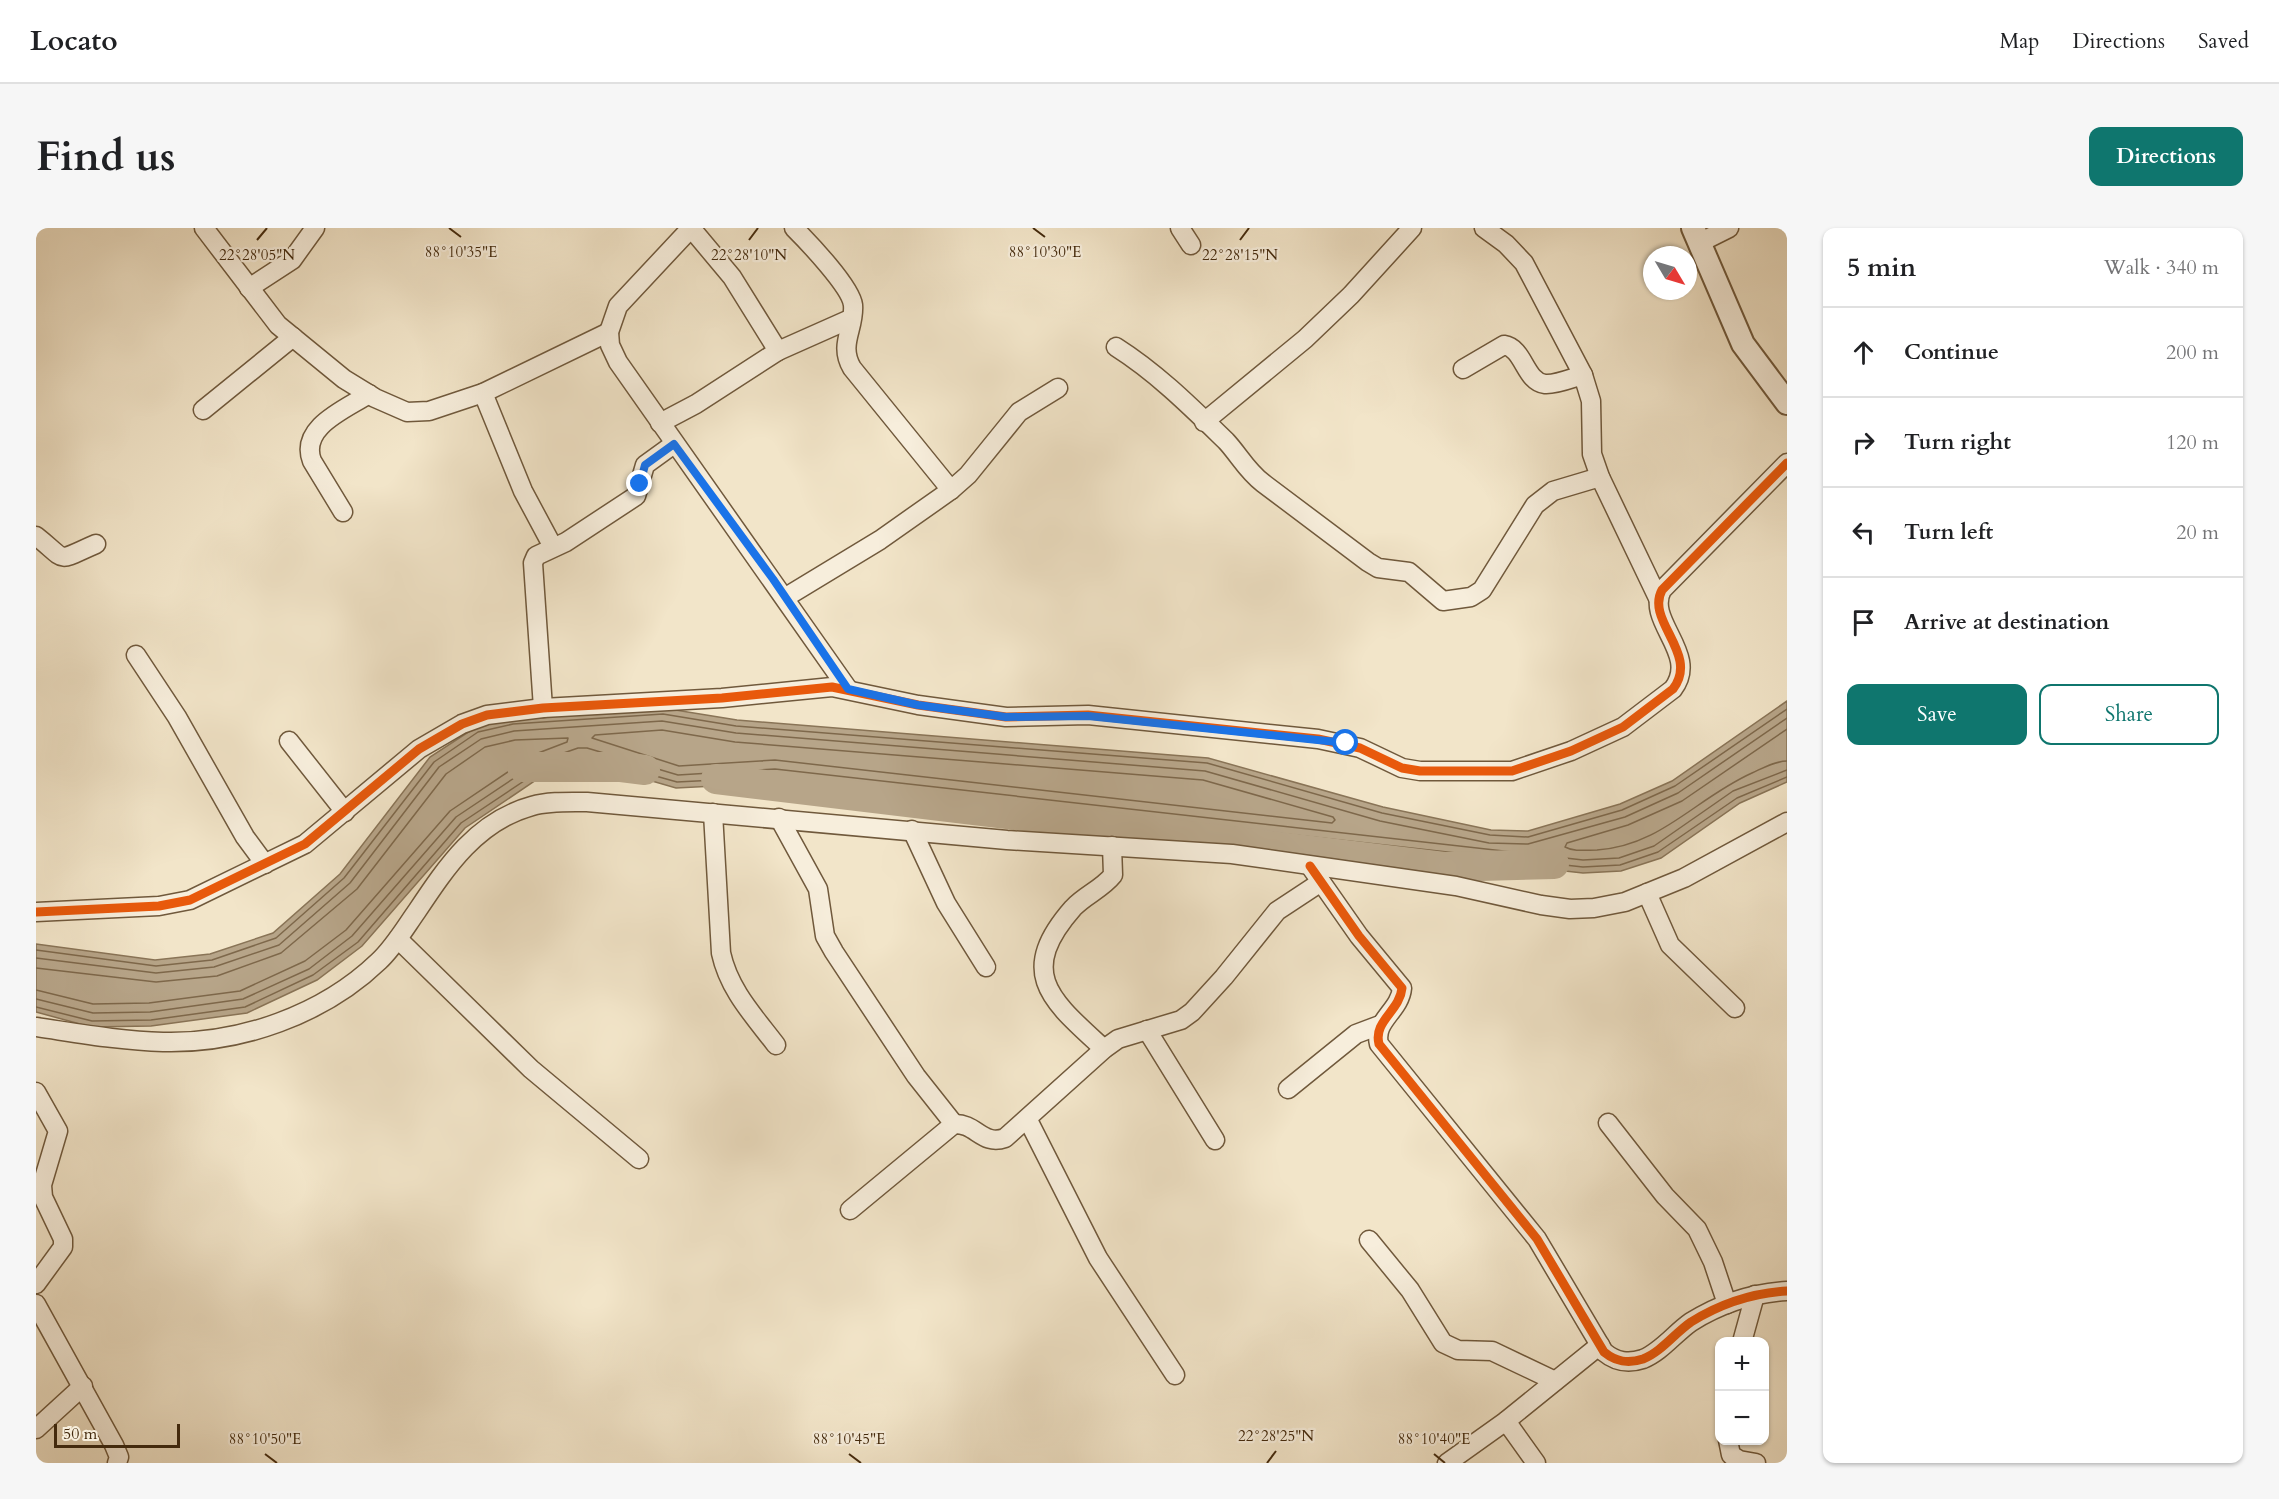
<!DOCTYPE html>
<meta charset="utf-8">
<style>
:root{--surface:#fff;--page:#f6f6f6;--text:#202124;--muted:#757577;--line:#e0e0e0;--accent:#0f766e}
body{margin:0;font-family:Cardo,serif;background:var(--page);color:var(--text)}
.controls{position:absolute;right:18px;bottom:18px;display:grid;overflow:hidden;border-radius:12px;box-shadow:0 2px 4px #0004}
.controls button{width:54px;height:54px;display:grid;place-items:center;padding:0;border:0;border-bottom:2px solid var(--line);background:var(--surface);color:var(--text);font:30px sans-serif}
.compass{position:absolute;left:1607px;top:18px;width:54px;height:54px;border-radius:50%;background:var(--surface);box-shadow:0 2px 4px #0004;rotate:128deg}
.scale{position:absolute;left:18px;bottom:15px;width:126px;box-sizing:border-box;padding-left:6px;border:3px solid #442a0d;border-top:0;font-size:16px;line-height:21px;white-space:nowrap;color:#442a0d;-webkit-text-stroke:4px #f7eedc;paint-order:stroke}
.stop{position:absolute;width:18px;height:18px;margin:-14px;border:4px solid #1a73e8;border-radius:50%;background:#fff}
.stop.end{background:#1a73e8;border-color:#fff;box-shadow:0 2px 6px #0008}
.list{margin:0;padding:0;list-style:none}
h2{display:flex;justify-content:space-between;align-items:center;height:78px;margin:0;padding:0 24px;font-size:26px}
h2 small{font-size:20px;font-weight:400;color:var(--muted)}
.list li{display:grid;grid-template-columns:39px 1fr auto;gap:18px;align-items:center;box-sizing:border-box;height:90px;padding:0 24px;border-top:2px solid var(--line)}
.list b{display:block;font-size:22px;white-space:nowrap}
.list em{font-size:20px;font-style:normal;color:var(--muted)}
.actions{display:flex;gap:12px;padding:18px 24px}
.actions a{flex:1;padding:14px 0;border:2px solid var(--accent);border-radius:12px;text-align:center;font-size:21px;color:var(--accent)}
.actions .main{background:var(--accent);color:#fff}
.icon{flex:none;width:33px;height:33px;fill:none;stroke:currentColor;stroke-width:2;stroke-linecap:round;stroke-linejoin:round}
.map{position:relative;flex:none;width:1751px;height:1235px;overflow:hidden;border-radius:12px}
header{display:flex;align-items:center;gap:36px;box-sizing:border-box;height:84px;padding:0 30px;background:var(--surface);border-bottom:2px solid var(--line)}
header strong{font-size:28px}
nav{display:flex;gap:33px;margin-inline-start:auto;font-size:21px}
.intro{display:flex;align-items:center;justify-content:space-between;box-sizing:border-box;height:144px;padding:0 36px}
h1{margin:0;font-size:42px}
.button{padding:15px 27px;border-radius:12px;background:var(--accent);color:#fff;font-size:21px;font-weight:700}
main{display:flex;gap:36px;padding:0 36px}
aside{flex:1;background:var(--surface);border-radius:12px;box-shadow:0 2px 4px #0004}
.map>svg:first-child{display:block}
</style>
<header>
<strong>Locato</strong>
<nav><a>Map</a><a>Directions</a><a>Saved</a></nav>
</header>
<div class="intro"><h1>Find us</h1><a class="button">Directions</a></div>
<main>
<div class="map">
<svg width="1751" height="1235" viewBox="0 0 1751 1235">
<rect width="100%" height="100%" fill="#f2e5c9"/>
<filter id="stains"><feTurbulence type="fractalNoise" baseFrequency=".00333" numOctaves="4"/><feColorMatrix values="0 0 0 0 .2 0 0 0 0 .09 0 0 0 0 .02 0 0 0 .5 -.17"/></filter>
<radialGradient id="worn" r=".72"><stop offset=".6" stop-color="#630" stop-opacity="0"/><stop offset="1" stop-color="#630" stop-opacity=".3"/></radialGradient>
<polygon fill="#b7a589" stroke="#897457" stroke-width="1.5" points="1751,473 1751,554 1704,575 1625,630 1585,643 1547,645 737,555 640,560 547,533 509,546 429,600 326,718 281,752 211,785 115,798 55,799 0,784 0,716 119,732 174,726 237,705 304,646 394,529 440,499 476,490 627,480 701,492 1172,530 1347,579 1455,602 1492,603 1584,576 1636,553"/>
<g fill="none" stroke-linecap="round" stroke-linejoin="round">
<g stroke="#7e684b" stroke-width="1.5">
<path d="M1751,501L1646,573L1592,597L1531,615L1529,619C1538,624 1550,622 1561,622C1625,618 1660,570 1716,545C1727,540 1739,533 1751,533"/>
<polygon points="626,502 699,514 1167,552 1297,589 1299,592 1296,595 739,532 643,538 556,510 559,507"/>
<polyline points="0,722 120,738 176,732 240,710 308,650 398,534 442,504 477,496 627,486 700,498 1171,535 1346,585 1454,607 1492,609 1586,582 1639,558 1751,481"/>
<polyline points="0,730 120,745 178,739 243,717 314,655 403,539 445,511 478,503 626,493 700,505 1169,543 1344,593 1453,615 1492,616 1589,589 1642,565 1751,490"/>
<polyline points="0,740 120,754 181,748 245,725 321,661 410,546 449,519 479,512 532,510 531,514 497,527 414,583 310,702 269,733 204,763 113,775 57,776 0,762"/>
<polyline points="0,771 57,785 114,784 207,771 273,741 316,708 420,589 502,534 542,520 551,520 642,547 739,541 1547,632 1583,630 1618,618 1697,563 1751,542"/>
<polyline points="0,779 56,793 115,792 209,779 277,747 322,714 425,595 506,541 545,527 641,554 738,549 1547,639 1584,637 1622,624 1701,570 1751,549"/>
</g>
<g stroke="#b7a589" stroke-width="30">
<polyline points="486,539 585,539 609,542"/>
<polyline points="680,551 1408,639 1518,636"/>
</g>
<defs>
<g id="minor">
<polyline points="168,0 242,97 308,151 339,170 371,184 393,183 447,165 573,104"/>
<polyline points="655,0 582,78 573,104 574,117 582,134 812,461"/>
<polyline points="655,0 696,49 742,123"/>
<path d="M758,0C772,14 815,59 817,77C819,101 802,116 816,140L915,262"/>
<polyline points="1144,0 1155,17"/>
<polyline points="1448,0 1470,16 1488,35 1547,147 1555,173 1556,226 1564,249 1622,370"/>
<polyline points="1665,14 1693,0"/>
<polyline points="213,60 256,32 279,0"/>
<path d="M1080,119C1121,145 1155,179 1190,213C1203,227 1211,243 1227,255L1332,334L1342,340L1373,344L1407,373L1435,369L1446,362L1499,277L1517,263L1564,249"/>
<path d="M1427,141L1468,117C1488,120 1489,154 1509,156C1520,157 1536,150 1547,147"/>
<polyline points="447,165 487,263 517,319"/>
<polyline points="167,182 257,109"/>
<polyline points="1168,194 1269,111 1315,67 1376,0"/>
<polyline points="624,195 660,176 742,123 814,91"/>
<path d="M307,284L276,233C263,199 310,181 333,166"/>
<path d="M0,308C33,334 18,334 60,316"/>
<polyline points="750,369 844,312 915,262 932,247 983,184 1022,160"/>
<polyline points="100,427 141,489 209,609 229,636"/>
<polyline points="507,480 497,335 500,328 530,314 600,268 609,237 638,216"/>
<polyline points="253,513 309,584"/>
<path d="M677,585L685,725C693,762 718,788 740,817"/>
<polyline points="743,590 782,661 789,708 798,724 880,848 918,896"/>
<polyline points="876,602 910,675 950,739"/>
<path d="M1274,638L1323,708L1366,760C1364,783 1337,793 1343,816L1501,1011L1568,1124C1580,1134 1592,1136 1607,1131C1625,1124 1639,1105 1655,1094C1684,1076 1716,1065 1751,1063"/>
<polyline points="1611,665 1634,717 1699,780"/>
<path d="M0,684L123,678L154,672L269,616L383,521L426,496L451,487L507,480L686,470L796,459L882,477L970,489L1052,487L1282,511L1324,520L1366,540L1384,543H1476L1535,523L1587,499L1637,461C1664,426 1609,393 1626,362L1751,235"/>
<polyline points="362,711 495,841 603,931"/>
<path d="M0,799C41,805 85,813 127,814C204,816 287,787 343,733C358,719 369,700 381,683C411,638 441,593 496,578C513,573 533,574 551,574L971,612L1196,626L1420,658L1505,677L1534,681L1558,680L1589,674L1648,650L1751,594"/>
<polyline points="1111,802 1179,912"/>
<path d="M1068,821C1016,773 979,746 1037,680C1049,667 1066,661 1077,647L1076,618"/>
<polyline points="1252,861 1320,806 1344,797"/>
<polyline points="0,864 22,903 6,957 7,969 27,1011 27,1019 0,1056"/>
<polyline points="992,892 1062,1030 1139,1147"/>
<polyline points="1572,895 1629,968 1661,1001 1677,1034 1691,1076"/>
<path d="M814,982L918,896C940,895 946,918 969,910L1068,821L1082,811L1145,792L1156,784L1188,749L1241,683L1285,654"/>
<polyline points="1333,1012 1374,1062 1407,1115 1422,1122 1456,1123 1519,1153"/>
<polyline points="0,1076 78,1217 83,1229 81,1235"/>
<polyline points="1706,1114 1719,1067"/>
<polyline points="1470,1193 1500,1235"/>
<polyline points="0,1201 47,1158"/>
<polyline points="1692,1212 1695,1227 1703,1232 1720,1235"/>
<polyline points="1411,1235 1470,1193 1564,1117"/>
</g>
<polyline id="tertiary" points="1657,0 1707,116 1751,175"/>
</defs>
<use href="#minor" stroke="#70593c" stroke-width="21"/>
<use href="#tertiary" stroke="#70593c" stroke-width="26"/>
<use href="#minor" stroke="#f7eedc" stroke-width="18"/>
<use href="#tertiary" stroke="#f7eedc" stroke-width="22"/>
<defs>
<g id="cycleway">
<path d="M1274,638L1323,708L1366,760C1364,783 1337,793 1343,816L1501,1011L1568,1124C1580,1134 1592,1136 1607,1131C1625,1124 1639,1105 1655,1094C1684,1076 1716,1065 1751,1063"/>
<path d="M0,684L123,678L154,672L269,616L383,521L426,496L451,487L507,480L686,470L796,459L882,477L970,489L1052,487L1282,511L1324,520L1366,540L1384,543H1476L1535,523L1587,499L1637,461C1664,426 1609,393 1626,362L1751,235"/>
</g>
</defs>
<use href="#cycleway" stroke="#f7eedc" stroke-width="13"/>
<use href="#cycleway" stroke="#e8590c" stroke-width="9"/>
</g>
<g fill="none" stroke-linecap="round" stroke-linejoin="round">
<polyline stroke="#1a73e8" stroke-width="8" points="604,256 609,237 638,216 737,351 812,461 882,477 970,489 1052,488 1310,515"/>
</g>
<path fill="none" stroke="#442a0d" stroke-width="2" d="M413,0L425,9M997,0L1009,9M221,12L231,0M713,12L722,0M1204,12L1213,0M229,1226L241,1235M813,1226L825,1235M1398,1226L1409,1235M1231,1235L1240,1223"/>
<g font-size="15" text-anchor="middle" fill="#442a0d" stroke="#f7eedc" stroke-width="4.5" stroke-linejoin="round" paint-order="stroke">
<text x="425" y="29">88°10'35"E</text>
<text x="1009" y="29">88°10'30"E</text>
<text x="713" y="32">22°28'10"N</text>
<text x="1204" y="32">22°28'15"N</text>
<text x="221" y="32">22°28'05"N</text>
<text x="1240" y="1213">22°28'25"N</text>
<text x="229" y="1216">88°10'50"E</text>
<text x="813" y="1216">88°10'45"E</text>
<text x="1398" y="1216">88°10'40"E</text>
</g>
<rect width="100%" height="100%" filter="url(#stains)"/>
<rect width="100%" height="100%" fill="url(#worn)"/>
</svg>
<div class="controls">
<button>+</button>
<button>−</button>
</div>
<svg class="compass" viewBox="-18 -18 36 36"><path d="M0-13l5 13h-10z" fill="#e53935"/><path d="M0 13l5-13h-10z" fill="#757577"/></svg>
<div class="scale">50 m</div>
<div class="stop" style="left:1310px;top:515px"></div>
<div class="stop end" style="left:604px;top:256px"></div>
</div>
<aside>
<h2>5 min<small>Walk · 340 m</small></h2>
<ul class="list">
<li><svg class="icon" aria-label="ahead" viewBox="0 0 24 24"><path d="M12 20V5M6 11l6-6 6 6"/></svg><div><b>Continue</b></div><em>200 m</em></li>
<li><svg class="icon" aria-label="right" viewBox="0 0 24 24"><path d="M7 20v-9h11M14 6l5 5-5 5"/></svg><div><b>Turn right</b></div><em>120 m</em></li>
<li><svg class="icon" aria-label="left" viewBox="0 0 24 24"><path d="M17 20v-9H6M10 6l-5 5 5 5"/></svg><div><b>Turn left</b></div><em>20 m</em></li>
<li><svg class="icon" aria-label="arrive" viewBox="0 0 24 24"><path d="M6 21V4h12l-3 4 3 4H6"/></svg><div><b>Arrive at destination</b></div></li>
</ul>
<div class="actions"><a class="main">Save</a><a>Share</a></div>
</aside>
</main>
